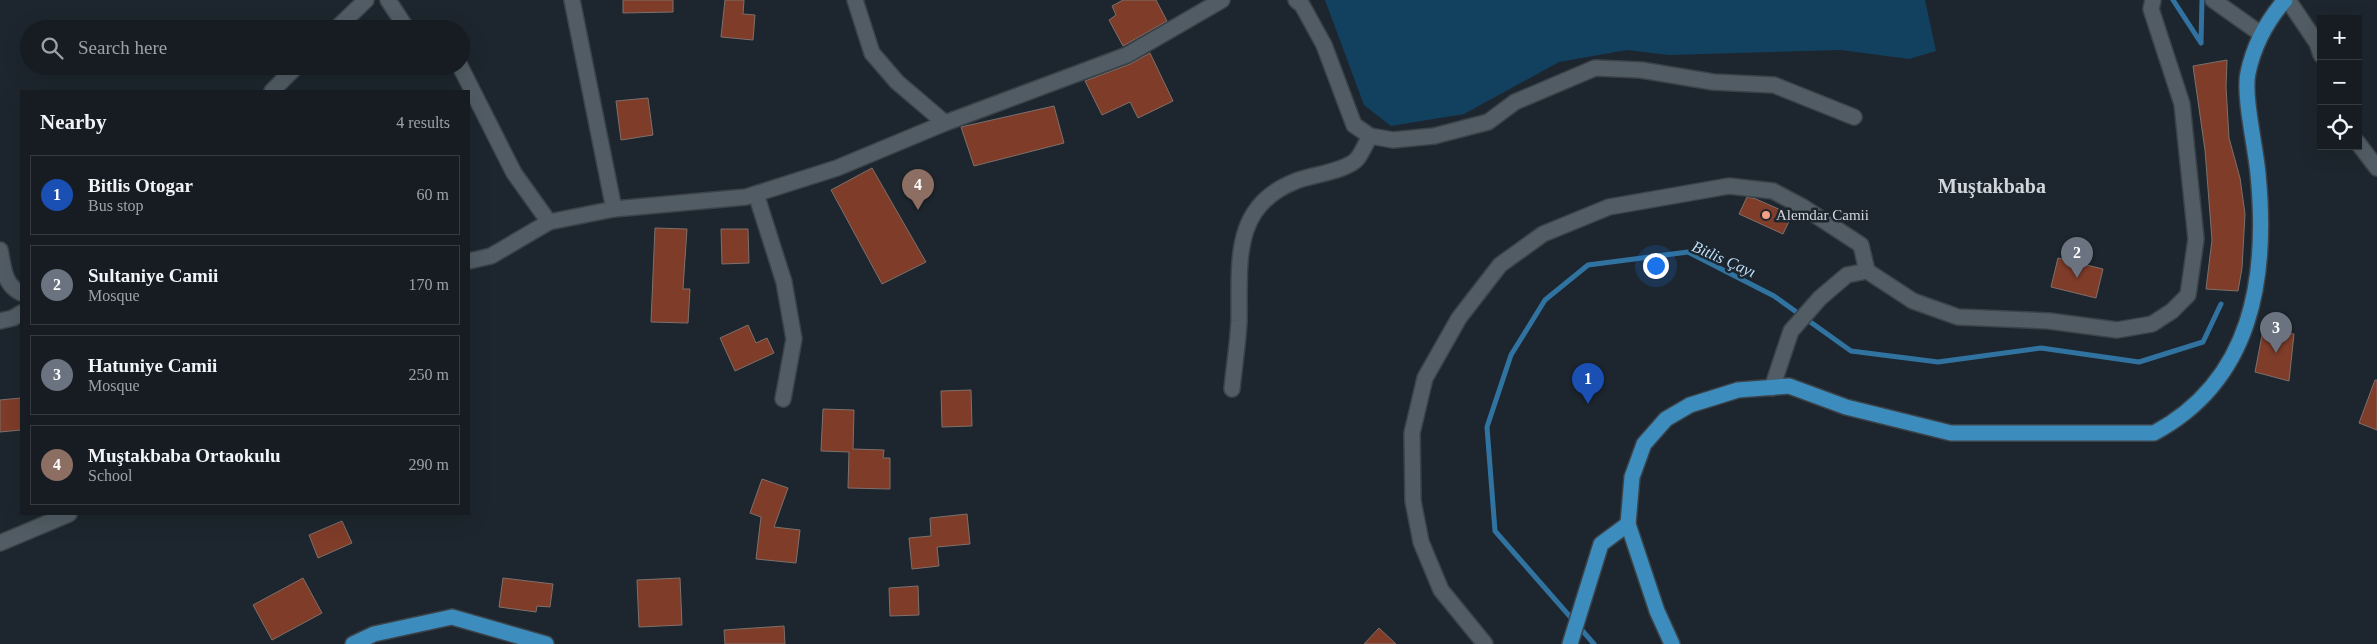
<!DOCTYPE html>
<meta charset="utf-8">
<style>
:root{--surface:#161c22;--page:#1f252a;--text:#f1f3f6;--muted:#9ea1a5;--line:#353a40;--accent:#f49e86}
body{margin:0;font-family:Georgia,serif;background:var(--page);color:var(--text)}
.controls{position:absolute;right:15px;top:15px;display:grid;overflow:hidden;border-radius:0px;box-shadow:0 5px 20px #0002}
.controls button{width:45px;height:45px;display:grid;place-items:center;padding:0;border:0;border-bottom:1px solid var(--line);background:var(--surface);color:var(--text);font:25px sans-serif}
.you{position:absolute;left:1655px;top:265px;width:18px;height:18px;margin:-12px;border:4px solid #fff;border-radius:50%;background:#1a73e8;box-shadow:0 0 0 8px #1a73e833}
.badge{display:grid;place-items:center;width:32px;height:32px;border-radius:50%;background:var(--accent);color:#fff;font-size:16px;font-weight:700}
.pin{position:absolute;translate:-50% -41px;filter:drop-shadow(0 1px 2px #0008)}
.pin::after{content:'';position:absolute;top:26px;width:18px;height:15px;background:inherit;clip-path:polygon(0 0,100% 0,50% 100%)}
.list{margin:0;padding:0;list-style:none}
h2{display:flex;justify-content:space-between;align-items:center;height:65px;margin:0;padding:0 20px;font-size:21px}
h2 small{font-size:16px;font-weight:400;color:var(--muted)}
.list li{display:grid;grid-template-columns:32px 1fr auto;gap:15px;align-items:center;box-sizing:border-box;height:80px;margin:0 10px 10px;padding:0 10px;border:1px solid var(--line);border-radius:0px}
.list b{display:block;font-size:19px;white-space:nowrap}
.list p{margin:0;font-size:16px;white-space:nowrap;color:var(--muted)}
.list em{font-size:16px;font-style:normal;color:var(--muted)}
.icon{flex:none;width:28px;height:28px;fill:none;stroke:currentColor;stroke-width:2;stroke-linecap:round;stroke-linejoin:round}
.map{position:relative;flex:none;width:2377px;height:644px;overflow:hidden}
.search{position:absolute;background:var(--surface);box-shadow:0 5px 20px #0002;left:20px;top:20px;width:450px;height:55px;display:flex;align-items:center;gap:12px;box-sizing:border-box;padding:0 18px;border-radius:28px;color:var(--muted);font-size:19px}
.panel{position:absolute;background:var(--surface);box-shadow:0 5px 20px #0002;left:20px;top:90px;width:450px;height:425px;border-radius:0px}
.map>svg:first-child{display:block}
</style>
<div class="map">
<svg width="2377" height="644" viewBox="0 0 2377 644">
<rect width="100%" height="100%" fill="#1d262e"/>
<polygon fill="#12415f" points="1325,0 1925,0 1936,51 1909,59 1841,50 1669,55 1627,50 1559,62 1464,114 1391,126 1364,105"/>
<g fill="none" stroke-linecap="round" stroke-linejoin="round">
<g stroke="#3173a0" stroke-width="5">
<polyline points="2173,0 2201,43"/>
<polyline points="2201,42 2202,0"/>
<polyline points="1594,644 1495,531 1487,427 1511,355 1545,300 1588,265 1688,252 1774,296 1851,351 1938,362 2041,348 2139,362 2203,342 2221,304"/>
</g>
</g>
<g fill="#7e3c29" stroke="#7e706b">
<polygon points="623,0 673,0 673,12 623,13"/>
<polygon points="725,0 744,0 743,14 755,15 753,40 721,37"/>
<polygon points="1123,0 1156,0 1167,21 1123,46 1109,20 1116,15 1112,6"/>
<polygon points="1150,53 1173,101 1138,118 1130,102 1102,115 1085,81 1130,64"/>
<polygon points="2227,60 2226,87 2229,138 2240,178 2245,214 2242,268 2238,291 2206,289 2212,240 2205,150 2193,66"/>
<polygon points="648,98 653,135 621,140 616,101"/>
<polygon points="1054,106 1064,143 974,166 961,127"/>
<polygon points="872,168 926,262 882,284 831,190"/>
<polygon points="1747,197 1756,199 1792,215 1783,234 1739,214"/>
<polygon points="655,228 687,229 683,289 690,289 688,323 651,322"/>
<polygon points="721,229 748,229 749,263 722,264"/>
<polygon points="2058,258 2103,269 2096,298 2051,287"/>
<polygon points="748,325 756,343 767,338 774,353 735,371 720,338"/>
<polygon points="2263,330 2294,334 2289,381 2255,372"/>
<polygon points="2375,380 2377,380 2377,430 2359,423"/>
<polygon points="971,390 972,426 942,427 941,391"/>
<polygon points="21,398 21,430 0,432 0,400"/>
<polygon points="823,409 854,410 853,449 884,450 883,458 890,458 890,489 848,488 849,452 821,451"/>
<polygon points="762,479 788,488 774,527 800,530 796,563 756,559 761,517 750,513"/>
<polygon points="967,514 970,544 937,547 939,566 912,569 909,538 931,536 930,518"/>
<polygon points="342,521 352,543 318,558 309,535"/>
<polygon points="303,578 322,613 272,640 253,605"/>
<polygon points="503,578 553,584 550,607 537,606 536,612 499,607"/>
<polygon points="680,578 682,625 639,627 637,580"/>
<polygon points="918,586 919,615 890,616 889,588"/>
<polygon points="784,626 785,644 725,644 724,630"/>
<polygon points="1379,628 1396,644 1364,644"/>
</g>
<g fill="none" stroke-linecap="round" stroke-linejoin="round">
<defs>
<g id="minor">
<polyline points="388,0 407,29"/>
<polyline points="572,0 614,209"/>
<polyline points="855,0 872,53 897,82 945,123"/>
<polyline points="1296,0 1302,5 1324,45 1354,125 1370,136 1393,140 1434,136 1488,122 1515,102 1595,68 1641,70 1713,82 1774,85 1854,117"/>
<polyline points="2213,0 2261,34"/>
<polyline points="2288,0 2317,43 2321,55"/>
<polyline points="336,29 366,0"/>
<polyline points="460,66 514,173 549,222"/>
<polyline points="272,91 297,66"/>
<polyline points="2358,143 2377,168"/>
<polyline points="756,194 784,282 794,339 783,399"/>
<path d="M0,250C4,267 3,284 21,293"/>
<polyline points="469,261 491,256 549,222 614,209 746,197 837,168 945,123 1127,55 1222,0"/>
<polyline points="0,321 13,318 21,313"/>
<polyline points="1772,388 1791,331 1820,298 1847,275 1867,271 1913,301 1958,317 2049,321 2117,330 2152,324 2172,311 2188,295 2196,239 2182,104 2151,9 2153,0"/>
<path d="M1232,389C1234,367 1238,344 1239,321C1240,263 1231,206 1296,181C1311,175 1347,171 1357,159C1362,153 1366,143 1370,136"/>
<polyline points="0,543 69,514"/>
<polyline points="1485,644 1441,590 1421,542 1413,501 1412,433 1425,378 1459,318 1500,265 1543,234 1609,207 1729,186 1773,191 1803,207 1861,245 1867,271"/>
</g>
<g id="major">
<polyline points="353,644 374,634 452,617 546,644"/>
<polyline points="1570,644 1601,544 1628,524"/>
<path d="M1672,644L1657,611L1628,524L1632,477L1644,444L1666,419L1690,405L1738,390L1789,386L1846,407L1951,433H2154C2253,380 2268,277 2258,174C2256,149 2243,95 2248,73C2254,44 2266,22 2285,0"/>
</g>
</defs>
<use href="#minor" stroke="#3b4349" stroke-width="18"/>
<use href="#major" stroke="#3b4349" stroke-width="18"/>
<use href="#minor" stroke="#515c64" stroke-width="15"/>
<use href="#major" stroke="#3c8cbe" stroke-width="15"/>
</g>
<circle fill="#f49e86" stroke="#1d262e" stroke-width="2" cx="1766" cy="215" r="5"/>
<g text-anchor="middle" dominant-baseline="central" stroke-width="5" stroke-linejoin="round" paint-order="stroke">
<g font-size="15" fill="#d0d6db" stroke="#1d262e" text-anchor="start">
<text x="1776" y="215">Alemdar Camii</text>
</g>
<g font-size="16" font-style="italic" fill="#bddef9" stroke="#1d262e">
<text transform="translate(1724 259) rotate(24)">Bitlis Çayı</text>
</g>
<g font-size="20" font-weight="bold" fill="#d0d6db" stroke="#1d262e">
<text x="1992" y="186">Muştakbaba</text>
</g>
</g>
</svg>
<div class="controls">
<button>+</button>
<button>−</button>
<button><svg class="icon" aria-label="locate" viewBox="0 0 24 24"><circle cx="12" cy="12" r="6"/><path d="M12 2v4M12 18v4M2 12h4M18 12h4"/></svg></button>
</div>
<div class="you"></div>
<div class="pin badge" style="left:1588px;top:404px;background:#1a4fb4">1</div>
<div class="pin badge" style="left:2077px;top:278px;background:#6b7280">2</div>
<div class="pin badge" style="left:2276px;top:353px;background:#6b7280">3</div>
<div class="pin badge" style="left:918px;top:210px;background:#8d6e63">4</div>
<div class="search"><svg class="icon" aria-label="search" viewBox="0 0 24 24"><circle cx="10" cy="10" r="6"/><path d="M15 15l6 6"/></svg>Search here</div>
<section class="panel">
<h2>Nearby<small>4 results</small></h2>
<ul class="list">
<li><span class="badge" style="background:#1a4fb4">1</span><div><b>Bitlis Otogar</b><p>Bus stop</p></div><em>60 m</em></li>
<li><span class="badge" style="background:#6b7280">2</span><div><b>Sultaniye Camii</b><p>Mosque</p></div><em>170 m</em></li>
<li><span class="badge" style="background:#6b7280">3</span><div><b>Hatuniye Camii</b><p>Mosque</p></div><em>250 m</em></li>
<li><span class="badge" style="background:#8d6e63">4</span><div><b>Muştakbaba Ortaokulu</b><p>School</p></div><em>290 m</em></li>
</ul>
</section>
</div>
